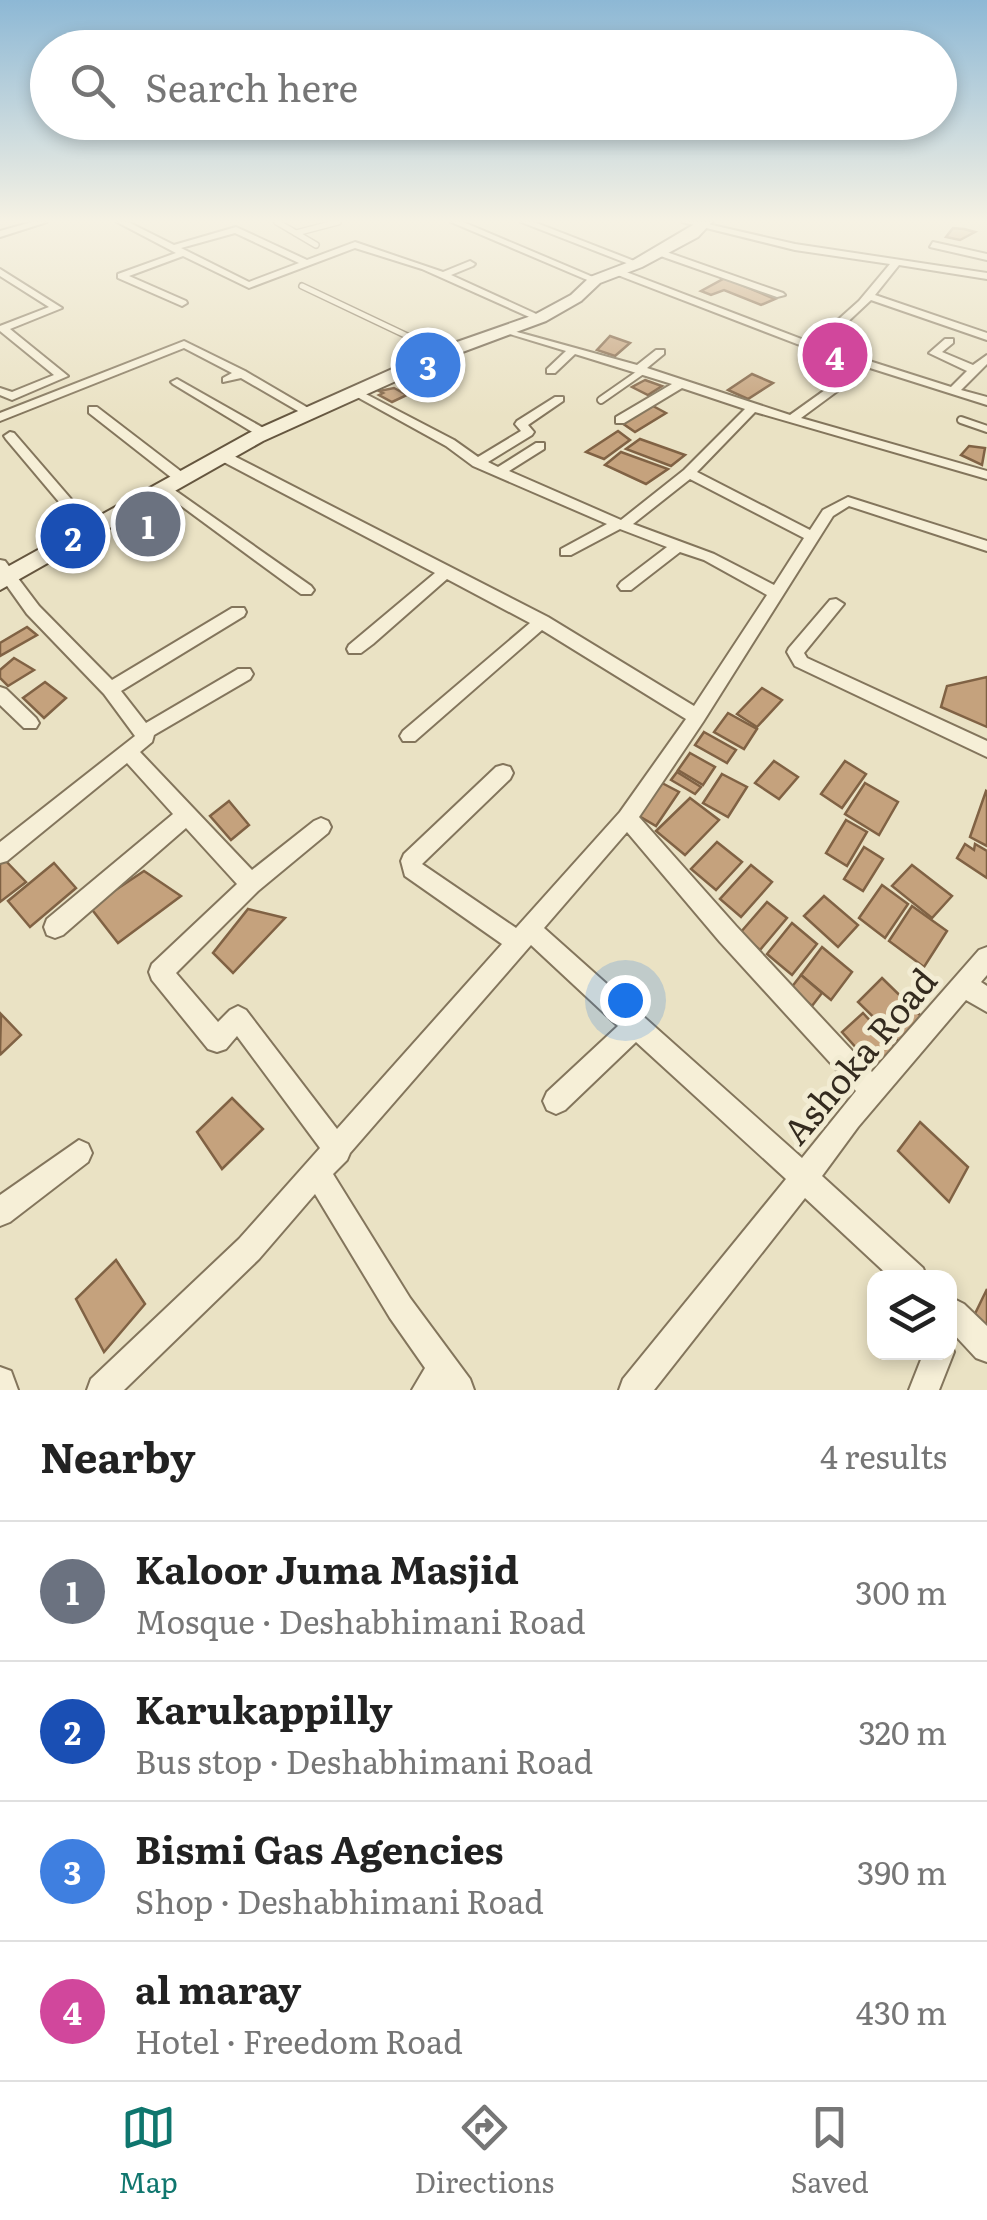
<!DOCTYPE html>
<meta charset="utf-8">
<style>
:root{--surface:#fff;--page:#f2f2f2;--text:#222;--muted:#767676;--line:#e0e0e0;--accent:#0f766e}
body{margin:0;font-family:Literata,serif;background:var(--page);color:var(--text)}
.controls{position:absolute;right:30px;bottom:30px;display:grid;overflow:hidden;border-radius:20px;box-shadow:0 5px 15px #0003}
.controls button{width:90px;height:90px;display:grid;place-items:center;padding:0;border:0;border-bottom:2px solid var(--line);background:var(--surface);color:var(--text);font:50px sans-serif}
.you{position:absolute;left:625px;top:1000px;width:35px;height:35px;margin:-25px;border:8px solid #fff;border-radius:50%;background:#1a73e8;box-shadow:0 0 0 15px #1a73e833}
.badge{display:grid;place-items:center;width:65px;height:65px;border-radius:50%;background:var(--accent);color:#fff;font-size:32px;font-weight:700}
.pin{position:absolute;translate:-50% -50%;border:5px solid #fff;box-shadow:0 2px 10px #0006}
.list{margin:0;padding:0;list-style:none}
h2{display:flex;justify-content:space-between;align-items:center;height:130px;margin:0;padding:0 40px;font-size:42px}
h2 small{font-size:32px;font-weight:400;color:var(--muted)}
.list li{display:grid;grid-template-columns:65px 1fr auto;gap:30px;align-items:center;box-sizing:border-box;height:140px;padding:0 40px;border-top:2px solid var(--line)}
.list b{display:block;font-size:38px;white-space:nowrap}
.list p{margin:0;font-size:32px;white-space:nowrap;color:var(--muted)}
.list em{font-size:32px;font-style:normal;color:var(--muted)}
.icon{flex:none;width:55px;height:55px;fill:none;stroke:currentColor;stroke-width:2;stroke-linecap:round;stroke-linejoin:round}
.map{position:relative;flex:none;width:987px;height:1390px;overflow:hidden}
.search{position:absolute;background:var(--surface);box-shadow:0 5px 15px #0003;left:30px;right:30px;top:30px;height:110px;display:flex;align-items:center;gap:25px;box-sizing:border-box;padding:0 35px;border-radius:55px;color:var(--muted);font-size:38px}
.sheet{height:690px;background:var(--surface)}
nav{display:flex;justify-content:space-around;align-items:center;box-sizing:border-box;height:140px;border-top:2px solid var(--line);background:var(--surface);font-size:28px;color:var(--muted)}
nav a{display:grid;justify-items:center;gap:5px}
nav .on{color:var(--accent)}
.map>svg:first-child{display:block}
</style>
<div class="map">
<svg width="987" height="1390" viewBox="0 0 987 1390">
<rect width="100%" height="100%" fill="#eae2c4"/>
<g fill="#c5a27d" stroke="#806244" stroke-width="2.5">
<polygon points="953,228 964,229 975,232 960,240 946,237"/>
<polygon points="725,278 775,299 761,305 724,290 711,295 701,291"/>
<polygon points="610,336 630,343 615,356 597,350"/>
<polygon points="752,374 773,383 748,399 728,390"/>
<polygon points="645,380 662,386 648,395 632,387"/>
<polygon points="394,388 407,395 392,402 379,395 383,393 379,391"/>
<polygon points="653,406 666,413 635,432 622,423"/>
<polygon points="618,431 630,440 604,459 586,452"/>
<polygon points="640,439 685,455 671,466 626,449"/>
<polygon points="969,446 985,448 982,465 961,455"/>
<polygon points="621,452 668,469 646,484 605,465"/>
<polygon points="151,498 174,520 134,547 114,532 144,514 136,508"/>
<polygon points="27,627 37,635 0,656 0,643"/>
<polygon points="14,658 34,670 8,686 0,678 0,670"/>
<polygon points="987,677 987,727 941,707 947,686"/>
<polygon points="45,682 66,698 44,718 23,698"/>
<polygon points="762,688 782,700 757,727 737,714"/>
<polygon points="728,713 757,729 744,749 714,732"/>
<polygon points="704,732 736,750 727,763 695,745"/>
<polygon points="690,753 715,767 703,785 678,770"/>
<polygon points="774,761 798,777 779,799 755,783"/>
<polygon points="845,761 866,774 842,808 821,794"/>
<polygon points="677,772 701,787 695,794 671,780"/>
<polygon points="722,774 747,787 728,817 703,803"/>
<polygon points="662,783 679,792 656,826 639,816"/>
<polygon points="865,783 898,802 879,835 845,814"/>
<polygon points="986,791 987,792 987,846 970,837"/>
<polygon points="690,798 719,820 685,855 656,831"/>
<polygon points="229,801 249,825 231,840 210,816"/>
<polygon points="846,820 867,832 847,866 826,853"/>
<polygon points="717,842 742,862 716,890 691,869"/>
<polygon points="965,844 974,850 975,844 987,851 987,878 957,858"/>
<polygon points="864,847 883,859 863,891 844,879"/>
<polygon points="2,857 26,882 0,902 0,859"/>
<polygon points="54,863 76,888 30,927 8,901"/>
<polygon points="751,865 772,882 741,917 720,899"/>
<polygon points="912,865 952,896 932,918 892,886"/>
<polygon points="144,871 181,896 118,943 90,907"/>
<polygon points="882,885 908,904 885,938 859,918"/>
<polygon points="824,896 858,925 838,947 804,916"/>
<polygon points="767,902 787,918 760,950 740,933"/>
<polygon points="912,906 947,931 924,967 889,941"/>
<polygon points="248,909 285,918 233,973 213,953"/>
<polygon points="792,923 817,944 792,975 767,954"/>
<polygon points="822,947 852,972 831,1000 801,975"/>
<polygon points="801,975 822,993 812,1006 791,988"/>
<polygon points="882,978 922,1017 899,1042 858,1002"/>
<polygon points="863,1013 899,1052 878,1072 842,1032"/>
<polygon points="1,1014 21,1035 1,1054 0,1051"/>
<polygon points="232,1098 263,1129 222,1169 197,1132"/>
<polygon points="920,1122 968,1167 949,1202 898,1151"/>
<polygon points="116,1260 145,1304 104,1352 76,1299"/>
<polygon points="987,1289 987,1339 971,1322"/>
</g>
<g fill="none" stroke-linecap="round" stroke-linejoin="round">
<defs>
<g id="lane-far1">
<polyline points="277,222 316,245"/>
<polyline points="296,233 338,222"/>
<polyline points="302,286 443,353"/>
</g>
<g id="lane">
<polyline points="437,350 443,353"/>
<polyline points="601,400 644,370"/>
<polyline points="961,420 987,429"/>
</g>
<g id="street">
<polygon points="32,222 47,222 0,237 0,231"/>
<path d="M117,222H128L174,245L236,227L307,260L355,242L443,272L470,261L475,264L473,266L451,275L545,318L536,320L422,269L355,248L249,288L183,256L129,276L186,301L187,303L182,306L118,278V274L176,253ZM235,233L299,263L249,282L181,248Z"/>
<polygon points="451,222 463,222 600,280 592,282"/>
<polygon points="521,222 534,222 642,264 634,266"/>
<polygon points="682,222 699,222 795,244 987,273 987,279 899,265 875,295 987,333 987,340 871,300 822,346 951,387 967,371 929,353 945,339 953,339 953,343 942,352 973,365 987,355 987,364 961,390 987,397 987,405 810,349 615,274 615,270 621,270 812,343 859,301 890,264 795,250"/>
<polygon points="933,242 987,254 987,260 930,247"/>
<polygon points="658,249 783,293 785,295 777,297 655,254"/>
<polygon points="0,269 62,308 10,329 68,376 12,400 0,395 0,388 12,392 54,375 0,331 0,326 49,307 0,276"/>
<path d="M503,328L637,365L656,350H664V354L647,368L790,415L839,380H847V384L801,418L987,471V479L755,412L697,472L810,530L823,510L848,497L987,541V551L849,506L833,516L703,722L639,817L736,926L872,1072L979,950L987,947V975L981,982L987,986V1012L966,1000L858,1127L822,1176L923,1268L927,1278H891L805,1198L654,1390H619L623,1379L786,1179L636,1042L565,1110L556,1114L547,1110L543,1101L547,1092L618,1026L531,945L350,1153L347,1160L333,1174L410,1298L470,1379L474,1390H412L425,1368L390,1318L315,1194L259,1259L124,1390H87L91,1379L239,1239L320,1148L237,1036L226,1049L217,1052L208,1049L152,980L149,972L152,964L237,884L186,828L63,935L55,938L47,935L44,927L47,919L173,814L127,763L7,861L0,863V842L135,736L104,694L27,614L0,576V560L5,561L39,606L112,680L232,608H244L246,612L244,616L121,691L146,723L238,669H250L253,674L250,679L154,735L152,742L140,752L252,870L314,821L321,818L328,821L331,827L328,833L258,891L176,973L218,1022L230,1010L238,1006L246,1010L337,1129L502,944L405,876L401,861L404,854L496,767L503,765L510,767L513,773L510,779L422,864L516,928L620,812L686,719L542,630L415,741H403L400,736L403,731L530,623L447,579L373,644L361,653H349L347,649L349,645L435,573L218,459V453H228L548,617L694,706L767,595L704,560L680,552L631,590H621L618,586L621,582L667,547L620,529L571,555H561V549L607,524L473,466L446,446L350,393L360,391L454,440L478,457L521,431L515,424L517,421L555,397H563V401L528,425L534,432L532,435L488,462L498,467L536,443H544V449L509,471L621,520L684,470L745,409L682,388L624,423H616V417L672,384L575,354L555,373H547V369L566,351L503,332ZM690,479L804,538L774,585L714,554L633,524ZM627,832L720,942L856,1091L802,1158L544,928Z"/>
<polygon points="184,341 245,371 315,412 305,415 241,378 223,382 223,378 232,373 184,348 0,421 0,413"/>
<polygon points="177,379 267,430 269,433 259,436 173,384 171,382"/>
<polygon points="89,407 97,407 187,476 187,482 177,482 89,413"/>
<polygon points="10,432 14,433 96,528 96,534 86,534 6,439 4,436"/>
<polygon points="166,484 311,586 314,590 311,594 301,594 161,491 159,488"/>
<polygon points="836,599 844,604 804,653 807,658 987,741 987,757 795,666 787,652 789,648 830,600"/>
<polygon points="0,687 6,689 36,718 39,723 36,728 24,728 0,705"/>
<polygon points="79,1140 88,1144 92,1153 88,1162 10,1222 0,1226 0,1195"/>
<polygon points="954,1299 964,1304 987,1326 987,1362 976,1358 950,1330 950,1301"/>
<polygon points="950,1341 954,1352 939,1390 909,1390 924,1352 950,1352"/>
<polygon points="0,1367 11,1371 18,1390 0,1390"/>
</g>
<polygon id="secondary" points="698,222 712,222 698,237 642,267 600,283 581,301 546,321 449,357 263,441 0,590 0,571 249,433 437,349 534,315 571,295 590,277 632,261"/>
</defs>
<use href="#lane-far1" stroke="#83755c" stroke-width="8"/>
<use href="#lane" stroke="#83755c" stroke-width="10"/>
<use href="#street" stroke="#83755c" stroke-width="4"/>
<use href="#secondary" stroke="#65563f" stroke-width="4"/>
<use href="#lane-far1" stroke="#f6efd7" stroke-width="5"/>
<use href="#lane" stroke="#f6efd7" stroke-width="6"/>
<use href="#street" fill="#f6efd7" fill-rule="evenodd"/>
<use href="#secondary" fill="#f6efd7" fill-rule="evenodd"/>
</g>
<linearGradient id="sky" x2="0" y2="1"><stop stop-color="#8db8d5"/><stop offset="0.53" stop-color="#f6f2e4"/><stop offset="1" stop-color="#f6f2e4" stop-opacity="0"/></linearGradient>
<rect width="987" height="417" fill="url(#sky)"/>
<g text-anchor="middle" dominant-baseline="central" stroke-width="10" stroke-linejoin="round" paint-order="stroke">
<g font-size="35" fill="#342b1f" stroke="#f2ecd3">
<text transform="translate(858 1055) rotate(-50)">Ashoka Road</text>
</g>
</g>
</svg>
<div class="controls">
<button><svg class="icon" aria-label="layers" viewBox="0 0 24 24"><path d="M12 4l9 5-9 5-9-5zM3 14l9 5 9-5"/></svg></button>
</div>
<div class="you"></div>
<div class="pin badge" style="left:148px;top:524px;background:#6b7280">1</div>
<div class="pin badge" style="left:73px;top:536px;background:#1a4fb4">2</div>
<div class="pin badge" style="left:428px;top:365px;background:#3f7fe0">3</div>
<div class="pin badge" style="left:835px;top:355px;background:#d1479c">4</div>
<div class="search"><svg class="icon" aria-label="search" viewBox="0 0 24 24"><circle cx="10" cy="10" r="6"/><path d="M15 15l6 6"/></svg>Search here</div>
</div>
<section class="sheet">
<h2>Nearby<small>4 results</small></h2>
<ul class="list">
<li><span class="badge" style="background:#6b7280">1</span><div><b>Kaloor Juma Masjid</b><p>Mosque · Deshabhimani Road</p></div><em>300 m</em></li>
<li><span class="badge" style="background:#1a4fb4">2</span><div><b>Karukappilly</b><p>Bus stop · Deshabhimani Road</p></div><em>320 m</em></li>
<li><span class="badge" style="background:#3f7fe0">3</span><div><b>Bismi Gas Agencies</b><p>Shop · Deshabhimani Road</p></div><em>390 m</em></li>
<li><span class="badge" style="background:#d1479c">4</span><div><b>al maray</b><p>Hotel · Freedom Road</p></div><em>430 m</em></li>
</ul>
</section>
<nav>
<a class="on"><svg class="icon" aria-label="map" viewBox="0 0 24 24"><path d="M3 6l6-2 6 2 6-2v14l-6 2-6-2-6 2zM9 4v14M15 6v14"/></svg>Map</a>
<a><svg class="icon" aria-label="directions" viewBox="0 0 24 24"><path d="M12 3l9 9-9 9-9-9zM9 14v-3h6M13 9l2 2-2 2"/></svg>Directions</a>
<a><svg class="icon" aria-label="saved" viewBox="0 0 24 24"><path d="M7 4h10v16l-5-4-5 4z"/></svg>Saved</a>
</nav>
